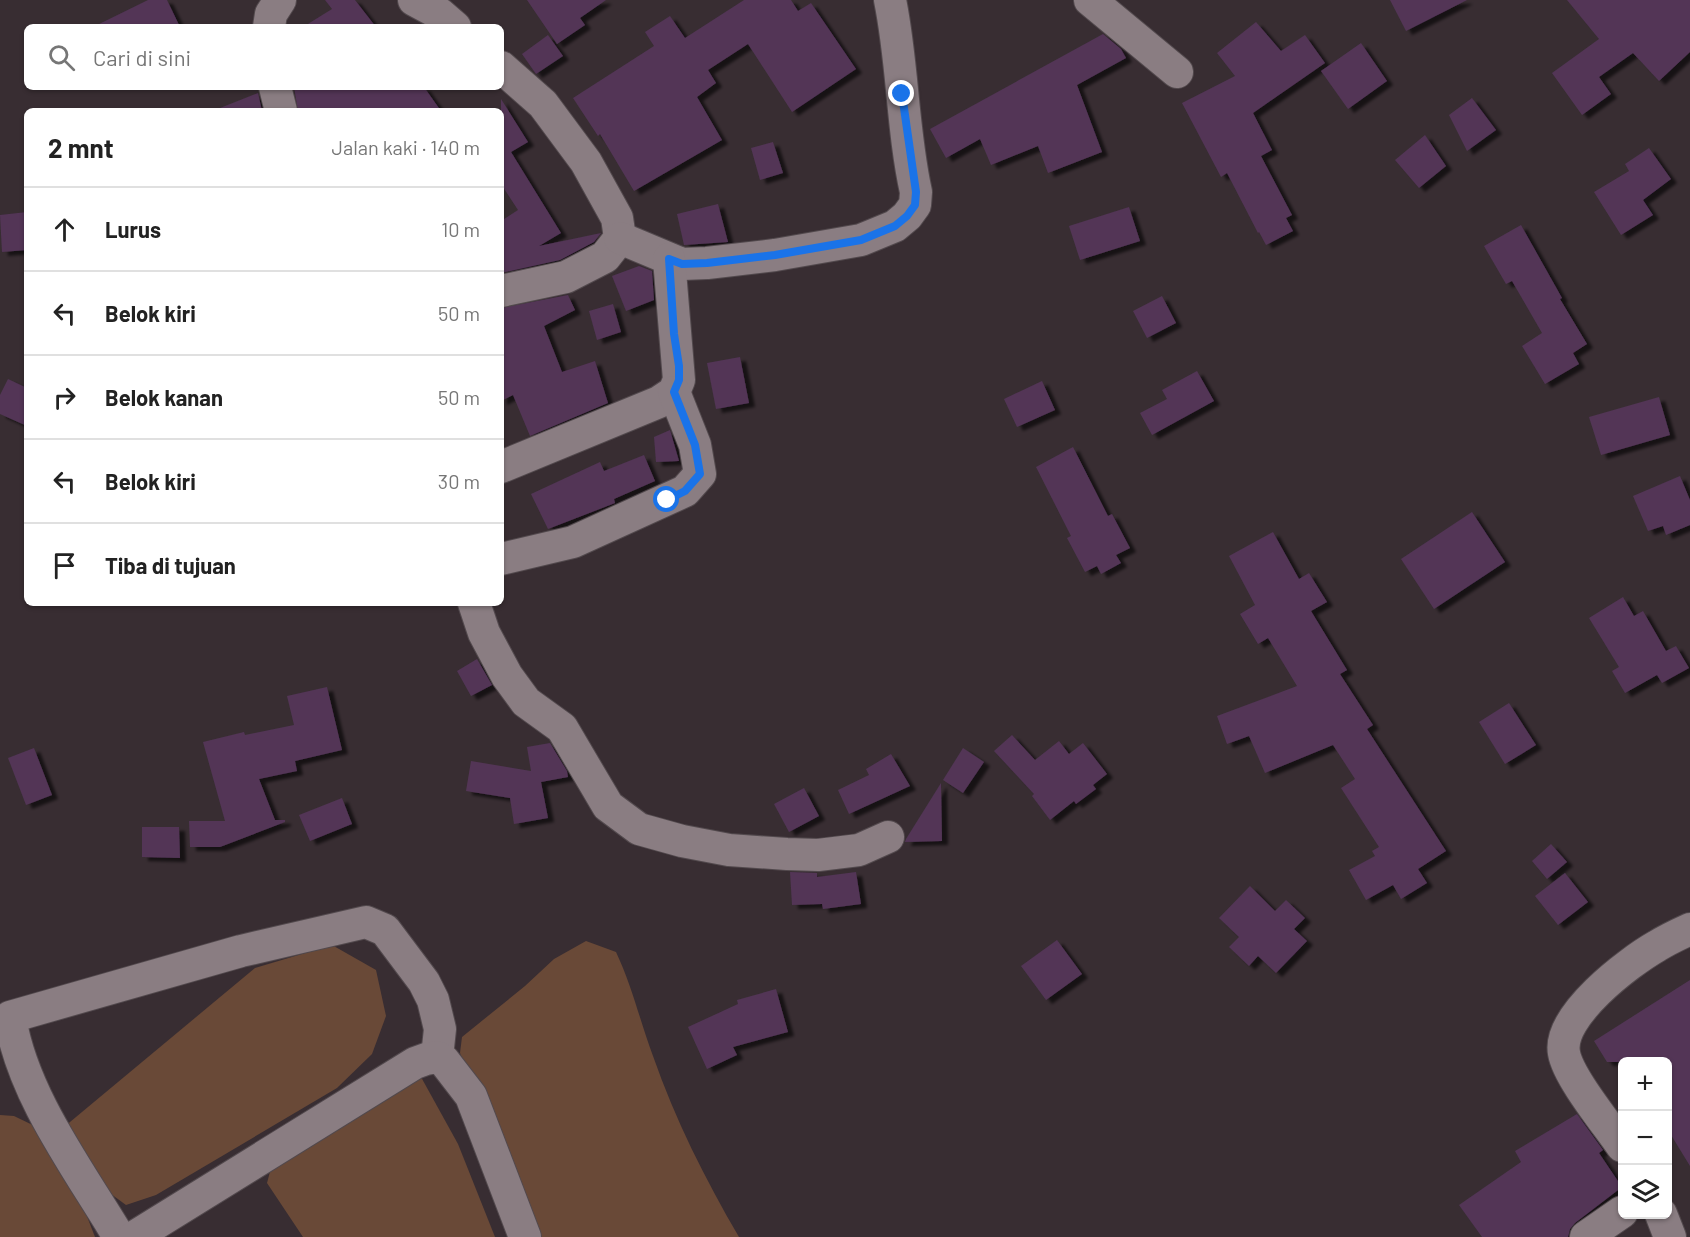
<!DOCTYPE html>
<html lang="id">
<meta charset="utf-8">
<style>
:root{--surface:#fff;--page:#f6f6f6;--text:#222;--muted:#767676;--line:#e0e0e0}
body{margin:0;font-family:Barlow,sans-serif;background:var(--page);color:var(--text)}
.controls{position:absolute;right:18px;bottom:18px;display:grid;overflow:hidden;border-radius:9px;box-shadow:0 2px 4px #0004}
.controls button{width:54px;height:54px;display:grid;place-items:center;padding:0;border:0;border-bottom:2px solid var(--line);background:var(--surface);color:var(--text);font:30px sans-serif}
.stop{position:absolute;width:18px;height:18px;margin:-14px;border:4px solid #1a73e8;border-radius:50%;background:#fff}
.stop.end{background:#1a73e8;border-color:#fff;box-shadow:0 2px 6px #0008}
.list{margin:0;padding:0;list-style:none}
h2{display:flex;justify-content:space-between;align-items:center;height:78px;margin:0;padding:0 24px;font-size:26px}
h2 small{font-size:20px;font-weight:400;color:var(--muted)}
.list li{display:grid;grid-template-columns:39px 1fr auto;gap:18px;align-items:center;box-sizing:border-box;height:84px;padding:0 24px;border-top:2px solid var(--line)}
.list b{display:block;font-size:22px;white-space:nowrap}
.list em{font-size:20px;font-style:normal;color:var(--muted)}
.icon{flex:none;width:33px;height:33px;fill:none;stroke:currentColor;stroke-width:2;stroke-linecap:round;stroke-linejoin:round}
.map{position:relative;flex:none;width:1690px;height:1237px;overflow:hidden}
.search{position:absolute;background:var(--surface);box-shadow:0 2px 4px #0004;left:24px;top:24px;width:480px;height:66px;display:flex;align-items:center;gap:15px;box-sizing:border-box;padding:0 21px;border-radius:9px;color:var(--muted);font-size:22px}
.panel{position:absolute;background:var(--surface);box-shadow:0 2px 4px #0004;left:24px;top:108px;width:480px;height:498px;border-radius:9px}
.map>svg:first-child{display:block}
</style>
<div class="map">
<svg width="1690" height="1237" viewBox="0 0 1690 1237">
<defs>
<filter id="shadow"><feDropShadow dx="6" dy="4" stdDeviation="1.5" flood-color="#0009"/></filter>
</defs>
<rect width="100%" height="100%" fill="#382d32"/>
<g fill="#694937">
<path d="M586,941L616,952C632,986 640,1021 653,1056C675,1119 705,1179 739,1237H535L460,1053L462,1037L525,986L554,959Z"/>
<polygon points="332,945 376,970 386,1016 372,1054 337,1088 156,1195 126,1205 96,1183 64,1127 255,968"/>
<polygon points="421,1077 458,1144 495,1237 303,1237 267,1183 271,1168"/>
<polygon points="0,1115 14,1116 43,1130 78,1193 95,1237 0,1237"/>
</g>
<g fill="#523556" filter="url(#shadow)">
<polygon points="148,0 167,0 180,27 93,27"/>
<polygon points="325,0 355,0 376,27 303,27 332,9"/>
<polygon points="527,0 606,0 580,18 585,25 557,44"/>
<polygon points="744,0 791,0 798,11 811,3 856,69 792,112 748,44 708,70 716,83 697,97 722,140 634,191 600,134 598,136 573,98 654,46 645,32 670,16 685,38"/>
<polygon points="1390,0 1467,0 1406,31"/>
<polygon points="1567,0 1690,0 1690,52 1659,81 1633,53 1599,77 1611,94 1582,115 1552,73 1599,39"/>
<polygon points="1256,22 1281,51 1305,35 1325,63 1253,113 1272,150 1261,156 1292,215 1286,218 1293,231 1266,245 1259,232 1258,233 1227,173 1221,177 1182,103 1235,76 1217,53"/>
<polygon points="1103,34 1121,49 1126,58 1077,85 1102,152 1048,173 1038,146 991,165 980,139 946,158 930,129"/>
<polygon points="548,35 563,56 536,74 522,54"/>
<polygon points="1361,43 1387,81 1348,109 1321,71"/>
<polygon points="294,87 424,87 441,111 298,111"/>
<polygon points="258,93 262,111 215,111 215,110"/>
<polygon points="1472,98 1496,130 1467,151 1449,115"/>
<polygon points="501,99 528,142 511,152 561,233 539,246 601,233 594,242 560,260 501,273 501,221 518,210 501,184"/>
<polygon points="1425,135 1446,166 1419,188 1395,160"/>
<polygon points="773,142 783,173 760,180 751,148"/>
<polygon points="1649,148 1671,179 1643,200 1653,215 1621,235 1594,192 1629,171 1625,164"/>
<polygon points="718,204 728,242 684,245 677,214"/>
<polygon points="1129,207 1140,241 1080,260 1069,226"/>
<polygon points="27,212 27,250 2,252 0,215"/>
<polygon points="1521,225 1562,298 1560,299 1587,344 1573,353 1579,364 1545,384 1522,346 1542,333 1512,281 1506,284 1484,246"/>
<polygon points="639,266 652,271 654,300 626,311 612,276"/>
<polygon points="568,295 575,310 544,326 562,372 595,361 608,403 530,436 513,395 501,401 501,308"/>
<polygon points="1162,296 1176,323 1147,338 1133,311"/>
<polygon points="613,304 621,332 597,340 589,311"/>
<polygon points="740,357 749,403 716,409 707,363"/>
<polygon points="1197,371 1214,401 1152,435 1140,413 1167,399 1162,390"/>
<polygon points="8,379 27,388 27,426 0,414 0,395"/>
<polygon points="1042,381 1055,410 1017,427 1004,399"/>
<polygon points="1659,397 1670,435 1601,455 1589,417"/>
<polygon points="670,430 679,461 656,462 654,437"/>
<polygon points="1073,447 1108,516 1112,514 1130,548 1116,555 1121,563 1101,574 1097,566 1085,572 1067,538 1071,536 1036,467"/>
<polygon points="644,455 655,481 614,499 615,503 610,505 548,529 531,494 600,462 604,471"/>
<polygon points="1680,476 1690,500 1690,525 1666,535 1663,526 1648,531 1633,496"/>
<polygon points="1472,512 1505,562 1434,609 1401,559"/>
<polygon points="1273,532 1299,579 1309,573 1327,602 1311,611 1347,670 1340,674 1373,725 1367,729 1446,851 1418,869 1427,883 1401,899 1393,885 1366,900 1349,870 1375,856 1372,851 1379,847 1341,788 1355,779 1333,745 1265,773 1249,736 1227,744 1217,716 1297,686 1268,638 1258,644 1240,614 1255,605 1229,556"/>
<polygon points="1623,597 1634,616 1643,611 1666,651 1676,646 1689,668 1662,683 1657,675 1625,693 1612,671 1619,667 1589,618"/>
<polygon points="477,659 492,685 471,696 457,671"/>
<polygon points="327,687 342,750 295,761 297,771 259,779 275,820 285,820 285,822 220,847 190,847 189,821 225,821 203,742 244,732 245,735 294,725 287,696"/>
<polygon points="1509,703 1536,745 1505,764 1479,722"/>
<polygon points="1012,735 1035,760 1059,741 1069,754 1083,743 1107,774 1093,785 1096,789 1076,804 1074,801 1050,820 1032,796 1034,794 994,751"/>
<polygon points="550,743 567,771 568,777 541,782 548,818 514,824 510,798 466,791 471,761 531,771 527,747"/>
<polygon points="34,748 52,795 26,805 8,758"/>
<polygon points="963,748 984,762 963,793 943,780"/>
<polygon points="891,754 910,786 849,814 838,790 869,775 866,769"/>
<polygon points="941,783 942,841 905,842 906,839"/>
<polygon points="804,788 819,816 789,832 774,804"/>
<polygon points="342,798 352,824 310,841 299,815"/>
<polygon points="142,827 179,827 180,858 142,857"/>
<polygon points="1551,844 1567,862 1547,879 1532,861"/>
<polygon points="790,872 817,873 817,877 856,872 861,904 823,909 822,904 792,905"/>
<polygon points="1565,873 1588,902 1558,925 1535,896"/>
<polygon points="1250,886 1275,911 1286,900 1305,918 1294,929 1307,941 1276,973 1258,956 1249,966 1229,947 1239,937 1219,918"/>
<polygon points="1057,940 1082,974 1046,1000 1021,966"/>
<polygon points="1690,980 1690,1166 1668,1130 1668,1062 1607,1062 1594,1041"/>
<polygon points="776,989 788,1032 733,1047 737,1055 707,1069 688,1027 738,1004 737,1000"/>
<polygon points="1577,1114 1603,1150 1599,1153 1622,1187 1575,1223 1570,1229 1568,1237 1482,1237 1459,1205 1521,1162 1515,1151"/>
</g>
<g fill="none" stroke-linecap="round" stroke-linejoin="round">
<defs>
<g id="minor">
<polyline points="414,0 440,14 455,27"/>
<polyline points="1090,0 1177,72"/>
<polyline points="269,27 271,14 280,0"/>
<polyline points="501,67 543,104 586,162 617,218 620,238 605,257 566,277 501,291"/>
<polyline points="275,87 281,111"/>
<path d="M620,238L682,264L707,263L775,255L861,240L895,226L907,216L915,205L916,192C902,129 903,63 890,0"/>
<polyline points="501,467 659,402 674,392 679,380 669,259"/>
<polyline points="501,559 573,542 685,491 700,474 695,445 674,392"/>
<polyline points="474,603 484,633 507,676 526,702 562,728 608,806 639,829 682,841 729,850 787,854 818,855 859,850 888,837"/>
<path d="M1622,1146C1607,1124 1568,1077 1564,1053C1557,1016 1629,962 1657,946C1668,939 1679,934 1690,929"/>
<polyline points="1661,1214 1670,1237"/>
<path d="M119,1237C79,1170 22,1095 10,1017L241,951L366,922L385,930L424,982L433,1000L440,1029L437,1057"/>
<polyline points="134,1237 415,1063 426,1059 437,1057 444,1061 471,1096 525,1237"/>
<polyline points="1586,1237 1622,1212"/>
</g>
</defs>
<use href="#minor" stroke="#52494d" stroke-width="34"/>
<use href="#minor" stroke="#8a7d82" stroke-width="32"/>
</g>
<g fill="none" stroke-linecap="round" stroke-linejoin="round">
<polyline stroke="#1a73e8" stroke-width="8" points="667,500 685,491 700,474 695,445 674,392 679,380 679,366 674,334 669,259 682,264 707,263 775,255 861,240 895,226 907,216 915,205 916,192 902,94"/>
</g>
</svg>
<div class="controls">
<button>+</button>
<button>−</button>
<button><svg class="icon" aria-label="layers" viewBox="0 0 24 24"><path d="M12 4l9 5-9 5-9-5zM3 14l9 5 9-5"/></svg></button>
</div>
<div class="stop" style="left:667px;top:500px"></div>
<div class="stop end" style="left:902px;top:94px"></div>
<div class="search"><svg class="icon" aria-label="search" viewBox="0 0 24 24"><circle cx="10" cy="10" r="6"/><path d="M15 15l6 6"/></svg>Cari di sini</div>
<section class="panel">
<h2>2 mnt<small>Jalan kaki · 140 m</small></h2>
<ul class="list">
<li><svg class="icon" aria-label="ahead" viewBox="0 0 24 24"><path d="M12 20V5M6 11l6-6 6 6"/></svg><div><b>Lurus</b></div><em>10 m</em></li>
<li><svg class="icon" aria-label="left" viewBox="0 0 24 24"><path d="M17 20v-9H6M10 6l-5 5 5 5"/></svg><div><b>Belok kiri</b></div><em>50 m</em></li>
<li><svg class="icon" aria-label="right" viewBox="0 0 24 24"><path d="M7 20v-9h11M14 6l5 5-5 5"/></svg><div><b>Belok kanan</b></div><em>50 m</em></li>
<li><svg class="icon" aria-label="left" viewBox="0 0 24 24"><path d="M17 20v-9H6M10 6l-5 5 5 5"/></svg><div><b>Belok kiri</b></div><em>30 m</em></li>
<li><svg class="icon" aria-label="arrive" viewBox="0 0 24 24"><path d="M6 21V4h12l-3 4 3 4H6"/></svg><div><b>Tiba di tujuan</b></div></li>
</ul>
</section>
</div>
